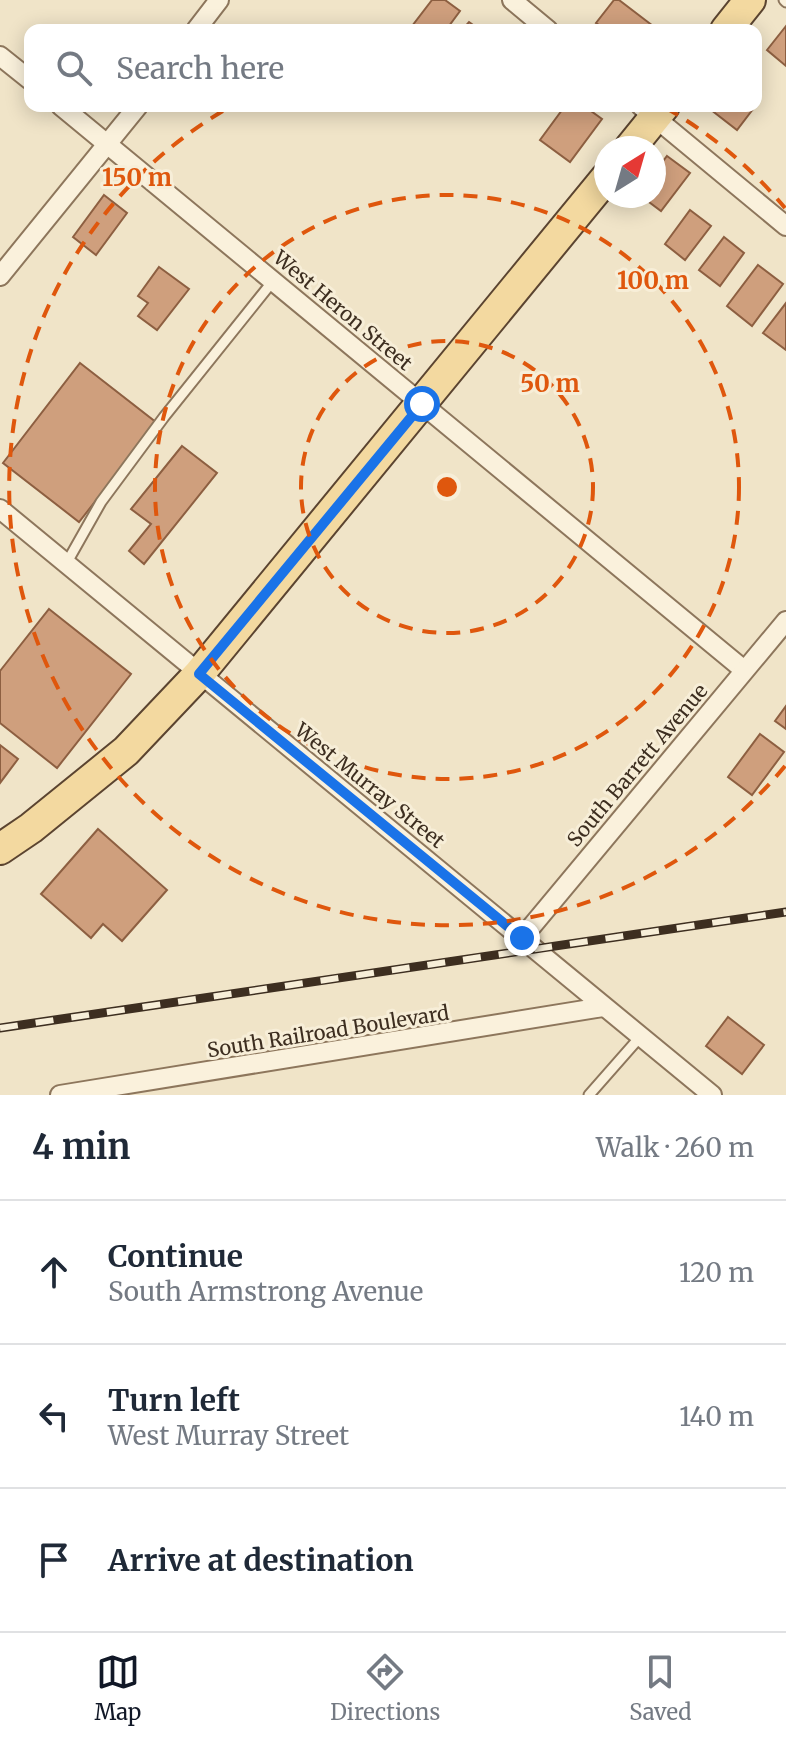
<!DOCTYPE html>
<meta charset="utf-8">
<style>
:root{--surface:#fff;--page:#f2f2f3;--text:#1f2937;--muted:#747a83;--line:#e0e1e3;--accent:#111827}
body{margin:0;font-family:Merriweather,serif;background:var(--page);color:var(--text)}
.compass{position:absolute;left:594px;top:136px;width:72px;height:72px;border-radius:50%;background:var(--surface);box-shadow:0 4px 20px #0003;rotate:37deg}
.stop{position:absolute;width:24px;height:24px;margin:-18px;border:6px solid #1a73e8;border-radius:50%;background:#fff}
.stop.end{background:#1a73e8;border-color:#fff;box-shadow:0 2px 8px #0008}
.list{margin:0;padding:0;list-style:none}
h2{display:flex;justify-content:space-between;align-items:center;height:104px;margin:0;padding:0 32px;font-size:34px}
h2 small{font-size:26px;font-weight:400;color:var(--muted)}
.list li{display:grid;grid-template-columns:52px 1fr auto;gap:24px;align-items:center;box-sizing:border-box;height:144px;padding:0 32px;border-top:2px solid var(--line)}
.list b{display:block;font-size:30px;white-space:nowrap}
.list p{margin:0;font-size:26px;white-space:nowrap;color:var(--muted)}
.list em{font-size:26px;font-style:normal;color:var(--muted)}
.icon{flex:none;width:44px;height:44px;fill:none;stroke:currentColor;stroke-width:2;stroke-linecap:round;stroke-linejoin:round}
.map{position:relative;flex:none;width:786px;height:1095px;overflow:hidden}
.search{position:absolute;background:var(--surface);box-shadow:0 4px 20px #0003;left:24px;right:24px;top:24px;height:88px;display:flex;align-items:center;gap:20px;box-sizing:border-box;padding:0 28px;border-radius:16px;color:var(--muted);font-size:30px}
.sheet{height:536px;background:var(--surface)}
nav{display:flex;justify-content:space-around;align-items:center;box-sizing:border-box;height:112px;border-top:2px solid var(--line);background:var(--surface);font-size:22px;color:var(--muted)}
nav a{display:grid;justify-items:center;gap:4px}
nav .on{color:var(--accent)}
.map>svg:first-child{display:block}
</style>
<div class="map">
<svg width="786" height="1095" viewBox="0 0 786 1095">
<rect width="100%" height="100%" fill="#f0e4c8"/>
<g fill="#cf9f7d" stroke="#8d5f41" stroke-width="2">
<polygon points="432,0 445,0 460,11 446,30 409,30"/>
<polygon points="614,0 619,0 657,29 606,30 596,23"/>
<polygon points="469,22 480,30 462,30"/>
<polygon points="786,26 786,66 767,50"/>
<polygon points="565,106 584,106 602,119 570,162 540,140"/>
<polygon points="706,106 748,106 753,109 737,130"/>
<polygon points="667,156 690,173 661,211 641,196 654,196 654,173"/>
<polygon points="104,195 127,213 96,255 73,237"/>
<polygon points="690,210 711,226 685,260 665,244"/>
<polygon points="724,237 744,253 720,286 699,270"/>
<polygon points="758,265 783,284 752,326 727,306"/>
<polygon points="159,267 189,289 157,330 138,316 148,303 138,296"/>
<polygon points="786,303 786,350 763,333"/>
<polygon points="80,363 157,423 79,522 3,463"/>
<polygon points="182,446 217,473 144,564 129,551 151,524 131,509"/>
<polygon points="49,609 131,674 57,768 0,723 0,671"/>
<polygon points="786,706 786,729 775,721"/>
<polygon points="760,734 784,752 752,795 728,777"/>
<polygon points="0,745 18,759 0,783"/>
<polygon points="98,829 167,890 122,941 103,924 91,938 41,894"/>
<polygon points="728,1017 764,1045 742,1074 706,1046"/>
</g>
<g fill="none" stroke-linecap="round" stroke-linejoin="round">
<defs>
<g id="lane">
<polyline points="784,0 786,2"/>
<polyline points="66,564 101,502 164,417 273,281"/>
<polyline points="589,1095 640,1037"/>
</g>
<g id="street">
<polyline points="512,0 548,30"/>
<polyline points="196,30 219,0"/>
<polyline points="0,56 30,80"/>
<polyline points="61,106 744,670"/>
<polyline points="641,106 786,226"/>
<polyline points="0,276 138,106"/>
<polyline points="0,509 712,1095"/>
<polyline points="522,938 786,621"/>
<polyline points="60,1095 603,1007"/>
</g>
<g id="primary">
<polyline points="726,30 750,0"/>
<polyline points="630,148 664,106"/>
<polyline points="0,849 31,828 126,751 199,674 606,178"/>
</g>
</defs>
<use href="#lane" stroke="#8d765c" stroke-width="13"/>
<use href="#street" stroke="#8d765c" stroke-width="22"/>
<use href="#primary" stroke="#5b4430" stroke-width="34"/>
<use href="#lane" stroke="#faf1dc" stroke-width="9"/>
<use href="#street" stroke="#faf1dc" stroke-width="18"/>
<use href="#primary" stroke="#f3d9a0" stroke-width="30"/>
<defs>
<polyline id="rail" points="0,1028 786,912"/>
</defs>
<use href="#rail" stroke="#3d2e20" stroke-width="9"/>
<use href="#rail" stroke="#f7eed8" stroke-width="6" stroke-dasharray="18" stroke-linecap="butt"/>
</g>
<g fill="none" stroke-linecap="round" stroke-linejoin="round">
<polyline stroke="#1a73e8" stroke-width="10" points="422,404 199,674 522,938"/>
</g>
<g fill="none" stroke="#df570d" stroke-width="4" stroke-dasharray="14 10">
<circle cx="447" cy="487" r="146"/>
<circle cx="447" cy="487" r="292"/>
<path d="M785 766A438 438 0 1 1 228 108M666 108A438 438 0 0 1 785 208"/>
</g>
<g text-anchor="middle" dominant-baseline="central" stroke-width="6" stroke-linejoin="round" paint-order="stroke">
<g font-size="20" fill="#3d2e20" stroke="#f7eed8">
<text transform="translate(343 310) rotate(40)">West Heron Street</text>
<text transform="translate(637 765) rotate(-50)">South Barrett Avenue</text>
<text transform="translate(370 785) rotate(39)">West Murray Street</text>
<text transform="translate(328 1031) rotate(-9)">South Railroad Boulevard</text>
</g>
</g>
<circle cx="447" cy="487" r="12" fill="#df570d" stroke="#f7eed8" stroke-width="4"/>
<g font-size="24" text-anchor="middle" font-weight="bold" fill="#df570d" stroke="#f7eed8" stroke-width="6" stroke-linejoin="round" paint-order="stroke">
<text x="137" y="186">150 m</text>
<text x="653" y="289">100 m</text>
<text x="550" y="392">50 m</text>
</g>
</svg>
<svg class="compass" viewBox="-18 -18 36 36"><path d="M0-13l5 13h-10z" fill="#e53935"/><path d="M0 13l5-13h-10z" fill="#747a83"/></svg>
<div class="stop" style="left:422px;top:404px"></div>
<div class="stop end" style="left:522px;top:938px"></div>
<div class="search"><svg class="icon" aria-label="search" viewBox="0 0 24 24"><circle cx="10" cy="10" r="6"/><path d="M15 15l6 6"/></svg>Search here</div>
</div>
<section class="sheet">
<h2>4 min<small>Walk · 260 m</small></h2>
<ul class="list">
<li><svg class="icon" aria-label="ahead" viewBox="0 0 24 24"><path d="M12 20V5M6 11l6-6 6 6"/></svg><div><b>Continue</b><p>South Armstrong Avenue</p></div><em>120 m</em></li>
<li><svg class="icon" aria-label="left" viewBox="0 0 24 24"><path d="M17 20v-9H6M10 6l-5 5 5 5"/></svg><div><b>Turn left</b><p>West Murray Street</p></div><em>140 m</em></li>
<li><svg class="icon" aria-label="arrive" viewBox="0 0 24 24"><path d="M6 21V4h12l-3 4 3 4H6"/></svg><div><b>Arrive at destination</b></div></li>
</ul>
</section>
<nav>
<a class="on"><svg class="icon" aria-label="map" viewBox="0 0 24 24"><path d="M3 6l6-2 6 2 6-2v14l-6 2-6-2-6 2zM9 4v14M15 6v14"/></svg>Map</a>
<a><svg class="icon" aria-label="directions" viewBox="0 0 24 24"><path d="M12 3l9 9-9 9-9-9zM9 14v-3h6M13 9l2 2-2 2"/></svg>Directions</a>
<a><svg class="icon" aria-label="saved" viewBox="0 0 24 24"><path d="M7 4h10v16l-5-4-5 4z"/></svg>Saved</a>
</nav>
